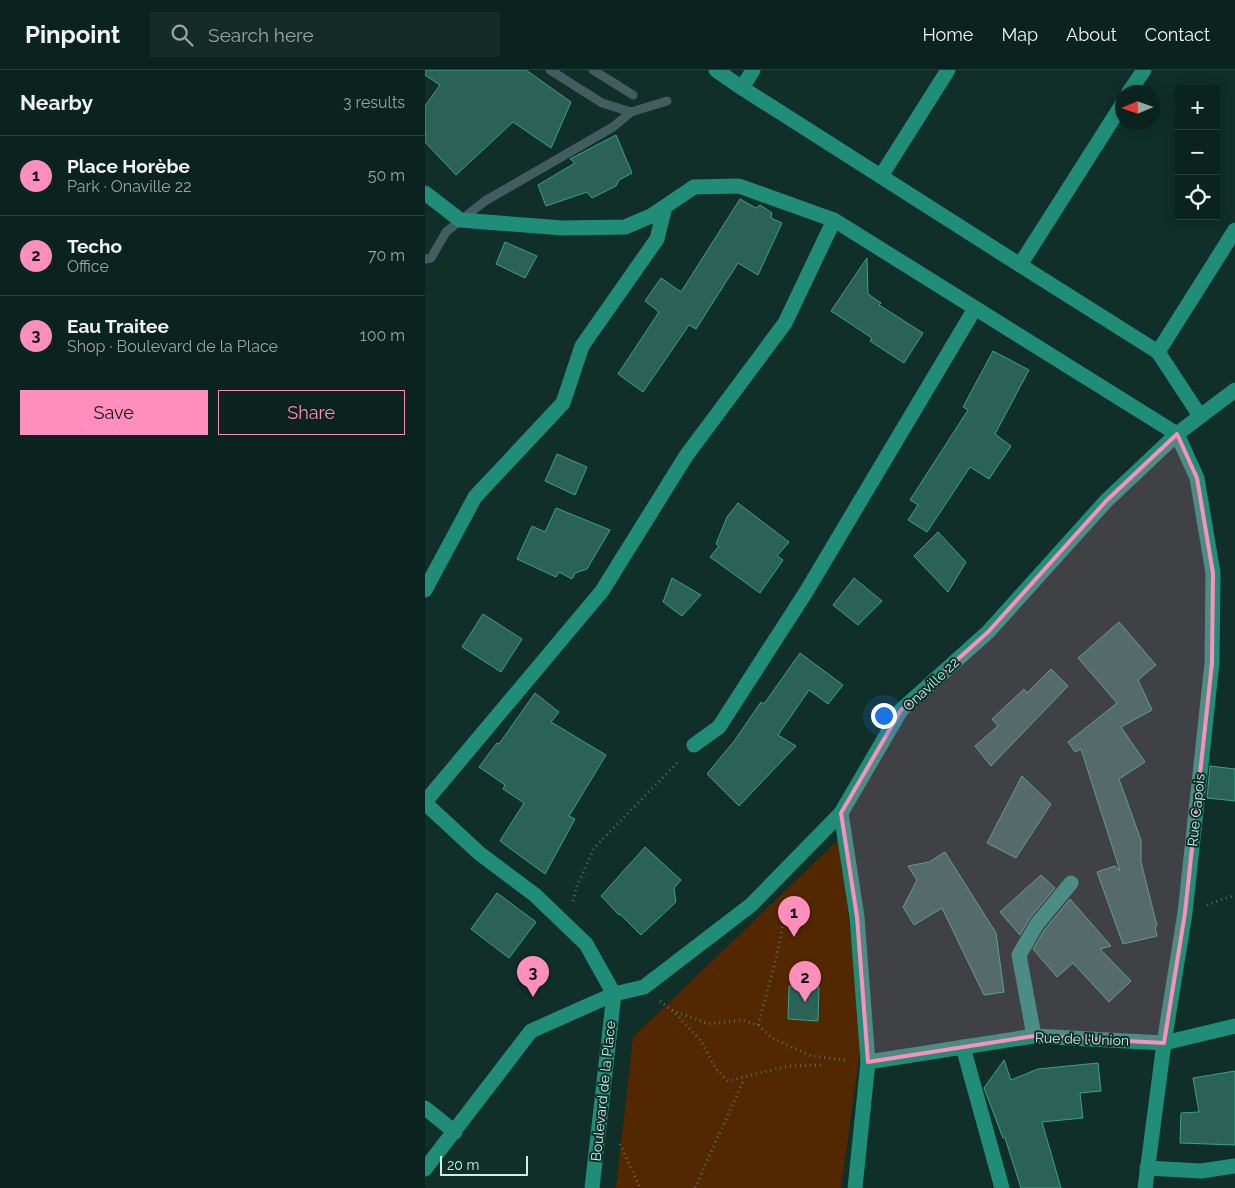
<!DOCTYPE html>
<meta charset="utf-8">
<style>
:root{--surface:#0b231e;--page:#142b27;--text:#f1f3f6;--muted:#9aa4a4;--line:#2b403c;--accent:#fe8ebb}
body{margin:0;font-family:Raleway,sans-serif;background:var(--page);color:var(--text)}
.controls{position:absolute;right:15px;top:15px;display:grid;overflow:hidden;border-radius:0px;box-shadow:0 2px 12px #0003}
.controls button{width:45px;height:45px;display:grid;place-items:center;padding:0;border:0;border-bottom:1px solid var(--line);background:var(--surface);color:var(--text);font:25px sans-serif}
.compass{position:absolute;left:690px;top:15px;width:45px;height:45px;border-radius:50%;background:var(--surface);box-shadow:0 2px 12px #0003;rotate:268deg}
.scale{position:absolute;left:15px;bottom:12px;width:88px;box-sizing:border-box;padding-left:5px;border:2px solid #c6f4e6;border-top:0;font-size:14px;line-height:18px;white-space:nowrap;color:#c6f4e6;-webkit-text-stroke:4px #0f2f28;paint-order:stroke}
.you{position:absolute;left:458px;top:645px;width:18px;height:18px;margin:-12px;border:4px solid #fff;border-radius:50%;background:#1a73e8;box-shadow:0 0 0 8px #1a73e833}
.badge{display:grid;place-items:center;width:32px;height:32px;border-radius:50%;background:var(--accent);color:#111;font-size:16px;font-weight:700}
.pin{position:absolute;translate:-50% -41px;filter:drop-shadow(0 1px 2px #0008)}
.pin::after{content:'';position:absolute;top:26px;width:18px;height:15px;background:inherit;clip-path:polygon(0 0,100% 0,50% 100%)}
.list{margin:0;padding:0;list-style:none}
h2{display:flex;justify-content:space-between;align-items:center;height:65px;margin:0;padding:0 20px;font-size:21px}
h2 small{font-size:16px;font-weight:400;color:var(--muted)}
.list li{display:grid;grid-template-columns:32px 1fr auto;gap:15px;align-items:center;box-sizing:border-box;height:80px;padding:0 20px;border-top:1px solid var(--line)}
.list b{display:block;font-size:19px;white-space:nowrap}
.list p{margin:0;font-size:16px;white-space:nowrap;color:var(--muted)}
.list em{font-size:16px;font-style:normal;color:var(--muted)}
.actions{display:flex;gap:10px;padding:15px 20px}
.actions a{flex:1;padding:11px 0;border:1px solid var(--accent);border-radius:0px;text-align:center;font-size:18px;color:var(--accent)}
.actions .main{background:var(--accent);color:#111}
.icon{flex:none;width:28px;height:28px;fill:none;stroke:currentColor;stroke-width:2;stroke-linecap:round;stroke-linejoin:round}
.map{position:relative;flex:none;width:810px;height:1118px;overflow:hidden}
header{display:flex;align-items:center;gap:30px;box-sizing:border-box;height:70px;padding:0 25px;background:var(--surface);border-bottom:1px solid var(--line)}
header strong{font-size:24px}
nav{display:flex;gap:28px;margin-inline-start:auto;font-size:18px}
.search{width:350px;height:45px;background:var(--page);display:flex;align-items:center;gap:12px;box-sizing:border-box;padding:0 18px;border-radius:0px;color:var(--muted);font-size:19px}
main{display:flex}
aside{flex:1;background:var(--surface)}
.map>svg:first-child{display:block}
</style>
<header>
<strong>Pinpoint</strong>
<div class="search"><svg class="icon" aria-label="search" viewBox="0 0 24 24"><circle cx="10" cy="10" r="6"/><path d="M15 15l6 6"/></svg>Search here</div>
<nav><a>Home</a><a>Map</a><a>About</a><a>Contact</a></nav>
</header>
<main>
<aside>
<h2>Nearby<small>3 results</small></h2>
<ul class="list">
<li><span class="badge">1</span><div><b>Place Horèbe</b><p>Park · Onaville 22</p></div><em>50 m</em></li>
<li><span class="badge">2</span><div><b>Techo</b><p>Office</p></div><em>70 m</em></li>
<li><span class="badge">3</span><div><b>Eau Traitee</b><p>Shop · Boulevard de la Place</p></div><em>100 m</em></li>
</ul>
<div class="actions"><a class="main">Save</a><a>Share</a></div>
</aside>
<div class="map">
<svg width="810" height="1118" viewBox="0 0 810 1118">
<rect width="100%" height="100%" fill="#0f2f28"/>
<polygon fill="#532801" points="415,768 437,966 416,1118 191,1118 208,967"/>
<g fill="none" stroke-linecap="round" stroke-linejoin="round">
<g stroke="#425d60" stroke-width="9">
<polyline points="125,0 177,33 206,42"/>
<polyline points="168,0 208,25"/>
<polyline points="0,189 6,188 21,162 60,131 188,57 206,42 242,31"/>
</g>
</g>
<g fill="#2a6355" stroke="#3aa18a">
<polygon points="0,0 101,0 146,32 126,78 88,52 31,105 0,72 0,36 15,15 0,5"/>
<polygon points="191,65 207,103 194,110 191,116 167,128 162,122 121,136 113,115 150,93 145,89"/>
<polygon points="315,129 331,138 335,135 347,143 346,148 357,153 333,205 313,193 271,259 264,255 218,322 193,304 234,242 220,231 236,208 256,222"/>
<polygon points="80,172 112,186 100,208 71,194"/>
<polygon points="442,188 443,224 456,233 454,235 498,263 479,293 445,271 447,268 406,241"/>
<polygon points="568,281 604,300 570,364 586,376 564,409 545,397 502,462 483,450 493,435 485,430 543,340 538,337"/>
<polygon points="132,384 162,397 150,425 120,411"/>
<polygon points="313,433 364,472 352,486 358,490 335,523 285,487 294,476 291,474 302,447"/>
<polygon points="131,438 185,460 162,499 150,503 147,509 134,502 131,507 92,489 107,456 120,462"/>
<polygon points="513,462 541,492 523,522 489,486"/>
<polygon points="247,508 276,525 257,546 238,532"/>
<polygon points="429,508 457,531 433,555 408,535"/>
<polygon points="58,544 97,569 76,602 37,577"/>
<polygon points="694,552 731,595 713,610 727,640 696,657 720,692 694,709 716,770 716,792 732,856 730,857 732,866 698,874 672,802 690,796 695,801 656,679 650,682 643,672 692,633 653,588"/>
<polygon points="375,583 418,615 403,634 384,620 353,665 371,676 314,736 282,704 310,670 336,632 339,634"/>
<polygon points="626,599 643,616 566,696 550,676 573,656 567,649 599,619 602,623"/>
<polygon points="110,623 134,642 126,652 181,685 144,746 150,749 120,804 75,771 99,733 78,719 80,715 54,697 72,673 74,674"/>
<polygon points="785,696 810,699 810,731 782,728"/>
<polygon points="597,706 626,734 591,788 562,773"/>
<polygon points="220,777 256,810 249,818 251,832 216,865 195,844 194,845 176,826"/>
<polygon points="520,782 571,863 579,922 559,925 517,838 489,855 478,837 492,810 483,796 504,792"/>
<polygon points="616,805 630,818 605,848 595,865 575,842"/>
<polygon points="72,823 111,852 84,888 46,859"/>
<polygon points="645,829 686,876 675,879 706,911 684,932 648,893 632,907 608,879 620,859"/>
<polygon points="364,916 394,917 393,951 363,949"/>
<polygon points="579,990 586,1010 613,999 673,993 676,1021 655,1023 658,1048 617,1052 636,1118 596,1118 580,1068 578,1068 559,1018"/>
<polygon points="810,1001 810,1075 755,1073 756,1043 774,1042 768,1008"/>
</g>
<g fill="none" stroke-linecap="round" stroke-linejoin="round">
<g stroke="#4b7066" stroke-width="3" stroke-dasharray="1 4" stroke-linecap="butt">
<polyline points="148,831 152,816 169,778 254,691"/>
<polyline points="782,835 810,825"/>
<polyline points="235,931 246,940 284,954 317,950 333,955 347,968 386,986 421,990"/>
<polyline points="247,940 276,971 291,999 303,1011 363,996 398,995"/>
<polyline points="333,955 352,885 362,832"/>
<polyline points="195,1074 215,1118"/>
<polyline points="270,1118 319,1009"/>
</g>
<g stroke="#1f8d77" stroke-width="15">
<polyline points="609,966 594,885 612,854 646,813"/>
<polyline points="538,977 577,1118"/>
<polyline points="0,1038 30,1062"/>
</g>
<g stroke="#1f8d77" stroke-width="15">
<polyline points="291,0 317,18"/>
<polyline points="328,0 317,18 595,195 698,33"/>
<polyline points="704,22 719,0"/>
<polyline points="456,106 523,0"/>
<polyline points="0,123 35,150 138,158 200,157 226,146 269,117 314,116 409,150 752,364 772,408 788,503 787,593 760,843 739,973 720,1118"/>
<polyline points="595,195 733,282 810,160"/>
<polyline points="733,282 775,346"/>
<polyline points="0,520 50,427 138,333 157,276 232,169 240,137"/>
<polyline points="269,675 294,657 381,522 549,240"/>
<polyline points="0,732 177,521 261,386 360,253 409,150"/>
<polyline points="0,733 54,783 110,825 161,874 189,924 106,961 0,1099"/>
<polyline points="416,743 432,847 443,992 430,1118"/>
<polyline points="443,992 609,966 739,973 810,956"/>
<polyline points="722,1098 776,1101 810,1096"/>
</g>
<polyline stroke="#1f8d77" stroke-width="15" points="167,1118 189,924 219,917 326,835 416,743 476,640 563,562 681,431 752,364 810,320"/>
</g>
<path fill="#fe8ebb" fill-opacity="0.2" stroke="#fe8ebb" stroke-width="4" stroke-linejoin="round" d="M752,364L772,408L788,503L787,593L760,843L739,973L609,966L443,992L432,847L416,743L476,640L563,562L681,431Z"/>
<g text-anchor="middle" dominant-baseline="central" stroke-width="4" stroke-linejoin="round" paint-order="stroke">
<g font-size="14" fill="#c6f4e6" stroke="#0f2f28">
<text transform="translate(506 614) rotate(-43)">Onaville 22</text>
<text transform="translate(771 740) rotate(-84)">Rue Capois</text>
<text transform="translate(657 969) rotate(2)">Rue de l'Union</text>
<text transform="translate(178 1021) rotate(-84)">Boulevard de la Place</text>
</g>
</g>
</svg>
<div class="controls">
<button>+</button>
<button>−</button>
<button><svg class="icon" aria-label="locate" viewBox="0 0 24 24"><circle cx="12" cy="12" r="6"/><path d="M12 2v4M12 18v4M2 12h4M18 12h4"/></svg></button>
</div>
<svg class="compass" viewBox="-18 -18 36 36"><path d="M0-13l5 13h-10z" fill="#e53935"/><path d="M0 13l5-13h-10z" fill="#9aa4a4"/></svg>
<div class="scale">20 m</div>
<div class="you"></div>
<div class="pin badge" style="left:369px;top:867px">1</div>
<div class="pin badge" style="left:380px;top:932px">2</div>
<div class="pin badge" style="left:108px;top:927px">3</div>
</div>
</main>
